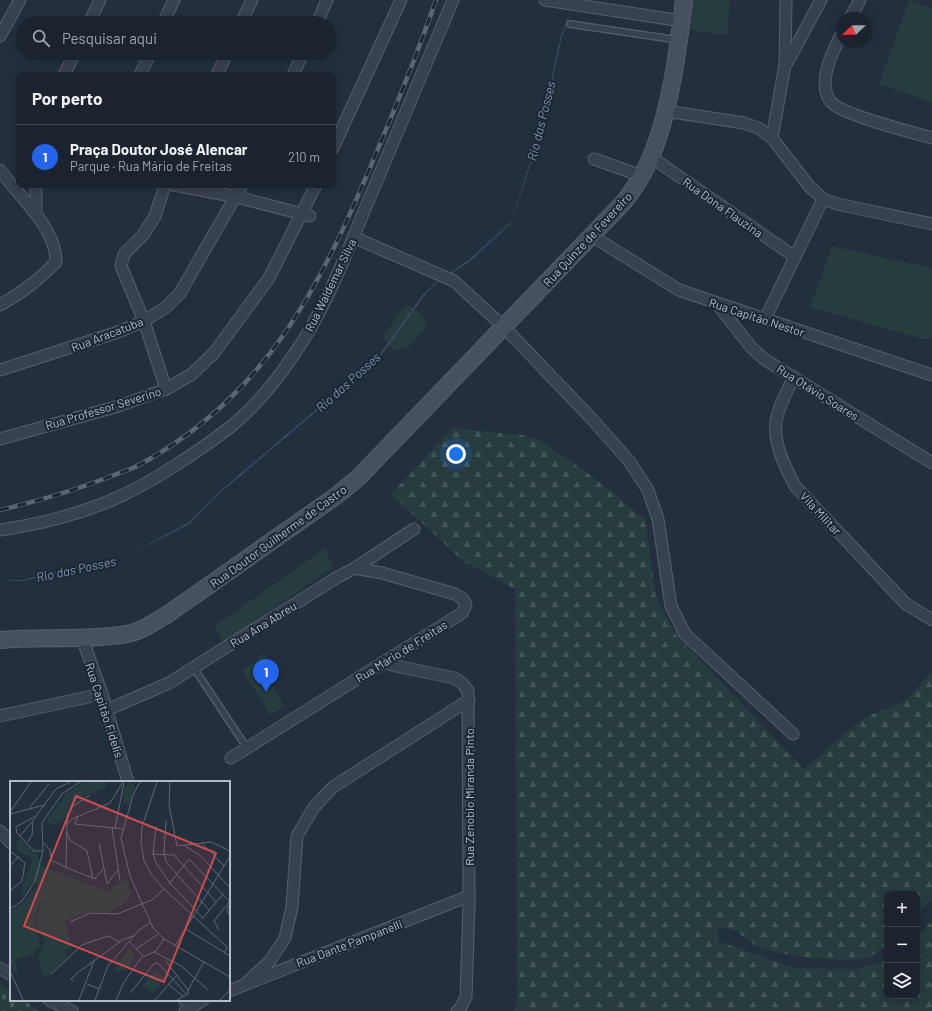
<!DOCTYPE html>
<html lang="pt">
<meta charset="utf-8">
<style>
:root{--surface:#1b232e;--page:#242b36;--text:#f1f3f6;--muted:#a0a4aa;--line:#39404a;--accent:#2563eb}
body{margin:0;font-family:Barlow,sans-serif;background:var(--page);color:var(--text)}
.controls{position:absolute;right:12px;bottom:12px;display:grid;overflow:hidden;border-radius:8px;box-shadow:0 2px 10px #0003}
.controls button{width:36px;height:36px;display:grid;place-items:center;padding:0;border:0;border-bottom:1px solid var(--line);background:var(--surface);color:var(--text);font:20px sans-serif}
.compass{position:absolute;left:836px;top:12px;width:36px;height:36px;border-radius:50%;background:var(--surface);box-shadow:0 2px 10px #0003;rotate:248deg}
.you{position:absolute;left:456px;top:454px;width:14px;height:14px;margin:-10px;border:3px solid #fff;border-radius:50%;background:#1a73e8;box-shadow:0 0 0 6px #1a73e833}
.badge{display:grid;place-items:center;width:26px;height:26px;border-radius:50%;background:var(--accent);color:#fff;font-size:13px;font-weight:700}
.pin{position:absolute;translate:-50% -33px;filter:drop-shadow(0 1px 2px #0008)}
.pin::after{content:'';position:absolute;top:21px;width:14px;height:12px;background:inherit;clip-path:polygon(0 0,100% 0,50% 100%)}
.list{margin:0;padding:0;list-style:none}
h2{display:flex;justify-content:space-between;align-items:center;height:52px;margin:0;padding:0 16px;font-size:17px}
h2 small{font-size:13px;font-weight:400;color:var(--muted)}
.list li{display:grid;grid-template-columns:26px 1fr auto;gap:12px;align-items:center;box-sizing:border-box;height:64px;padding:0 16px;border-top:1px solid var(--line)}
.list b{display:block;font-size:15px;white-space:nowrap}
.list p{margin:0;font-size:13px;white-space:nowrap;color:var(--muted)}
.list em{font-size:13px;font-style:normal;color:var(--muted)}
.icon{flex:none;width:22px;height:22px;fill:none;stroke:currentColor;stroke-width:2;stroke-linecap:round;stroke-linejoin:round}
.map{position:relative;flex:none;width:932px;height:1011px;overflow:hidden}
.search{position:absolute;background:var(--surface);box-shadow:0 2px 10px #0003;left:16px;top:16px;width:320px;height:44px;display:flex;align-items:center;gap:10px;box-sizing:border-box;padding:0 14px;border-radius:22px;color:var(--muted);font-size:15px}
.panel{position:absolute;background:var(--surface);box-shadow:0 2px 10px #0003;left:16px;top:72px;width:320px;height:116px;border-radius:8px}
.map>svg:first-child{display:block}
</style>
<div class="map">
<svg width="932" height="1011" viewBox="0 0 932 1011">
<defs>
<pattern id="forest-firs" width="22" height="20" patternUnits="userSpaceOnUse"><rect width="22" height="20" fill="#263c3f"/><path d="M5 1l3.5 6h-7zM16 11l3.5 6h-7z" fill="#435659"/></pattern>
<pattern id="cemetery-stones" width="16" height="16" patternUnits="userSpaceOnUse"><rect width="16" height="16" fill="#263c3f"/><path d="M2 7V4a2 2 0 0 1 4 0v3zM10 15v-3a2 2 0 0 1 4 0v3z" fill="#435659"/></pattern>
<pattern id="water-waves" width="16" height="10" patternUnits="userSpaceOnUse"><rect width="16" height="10" fill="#394c67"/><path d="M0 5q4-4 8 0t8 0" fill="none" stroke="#53647b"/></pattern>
</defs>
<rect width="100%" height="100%" fill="#242f3e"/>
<path fill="url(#forest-firs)" d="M453,428L522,435L539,440L589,474L645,519L656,598L677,636L804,769L863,718L905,701L932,671V898L917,916V894H887V945C881,949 875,954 869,957C851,964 774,956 757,946C741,937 736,926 717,927L718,941L794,968L859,969L887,959V996H917V937L932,921V1011H514L517,1001L515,589L463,561L391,494Z"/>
<polygon fill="url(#cemetery-stones)" points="0,983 11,991 11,1000 24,1000 39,1011 0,1011"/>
<g fill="#263c3f">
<polygon points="693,0 730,0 727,35 689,30"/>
<polygon points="909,0 932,9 932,103 879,84"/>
<polygon points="832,246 932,268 932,338 922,339 810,307"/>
<polygon points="406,304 420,313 428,324 411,345 395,351 382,338"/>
<polygon points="325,548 333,567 223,644 215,626"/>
<polygon points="263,653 274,666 269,679 284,706 270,715 243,671"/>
</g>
<polygon fill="url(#water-waves)" points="575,0 562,36 539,139 511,223 470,261 435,284 423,297 379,358 214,498 189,524 121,559 23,581 0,581 23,580 65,569 121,559 188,523 217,494 378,357 422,296 434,284 469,260 511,222 538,139 561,36"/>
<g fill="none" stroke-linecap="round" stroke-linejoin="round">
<defs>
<g id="service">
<polyline points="570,24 678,40"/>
<polyline points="194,668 247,748"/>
</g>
<g id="minor">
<polyline points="545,0 682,21"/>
<polyline points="850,18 860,0"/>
<polyline points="89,23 100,0"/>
<polyline points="163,23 174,0"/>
<polyline points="241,23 252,0"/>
<polyline points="317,23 327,0"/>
<path d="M842,33C833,50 816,84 831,102C840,114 914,133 932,138"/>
<polyline points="0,36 20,0"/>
<polyline points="787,63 821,0"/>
<polyline points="64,75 75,53"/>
<polyline points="140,75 150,53"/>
<polyline points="217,75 227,53"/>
<polyline points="293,75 303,53"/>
<polyline points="666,111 744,123 758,128 772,138 809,186 823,199 837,204 932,224"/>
<polyline points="772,138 785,65 786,0"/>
<polyline points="333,148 401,0"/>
<polyline points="651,157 795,257"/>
<polyline points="594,159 642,176"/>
<path d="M0,170C19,197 56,227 56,262C39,280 22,293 0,305"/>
<polyline points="36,185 36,213"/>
<polyline points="165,185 155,216 143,235 124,254 121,266 144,321 166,389"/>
<polyline points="174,185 237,197 310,216"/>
<polyline points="592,236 679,290 932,375"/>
<polyline points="353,237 454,281 504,327 590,417 630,462 648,490 658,519 671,606 685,634 793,734"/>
<polyline points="718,305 751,347 764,359 932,463"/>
<polyline points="765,319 823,199"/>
<polyline points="0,370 118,332 144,321 165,308 180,293 242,185"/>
<path d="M794,377C788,390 780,403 777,417C771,439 785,467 795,486L906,604L932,620"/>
<polyline points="0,439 119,406 166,389 192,374 214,353 269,278 316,185"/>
<path d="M0,530C41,524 84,513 121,496C155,480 199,451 229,428C252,410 276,381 293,356C324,312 344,259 365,209C394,140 423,70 453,0"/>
<polyline points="82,638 102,694 128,782"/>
<polyline points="382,663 454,678 462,683 468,691 469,905 466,997 460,1009 457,1011"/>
<polyline points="107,710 169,683 336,578 355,568 414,529"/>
<polyline points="0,716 102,694"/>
<polyline points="231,758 462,613 466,605 463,599 455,594 382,573 355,568"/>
<polyline points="0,831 11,843"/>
<polyline points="0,968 11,975"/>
<polyline points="245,984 269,962 285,938 292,907 297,836 314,807 333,787 469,700"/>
<polyline points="229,991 469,896"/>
<polyline points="49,1000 72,1011"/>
<polyline points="184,1000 203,1000"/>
<polyline points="185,1011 203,1000"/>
</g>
<path id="secondary" d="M0,640C42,636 85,641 127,634C142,631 155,622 168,614L336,496L358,478L623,203C630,194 637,185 642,175C668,130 678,52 684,0"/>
</defs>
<use href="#service" stroke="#565f6c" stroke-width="8"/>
<use href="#minor" stroke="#565f6c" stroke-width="13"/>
<use href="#secondary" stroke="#565f6c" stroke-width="18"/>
<use href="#service" stroke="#38414e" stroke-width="5.5"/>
<use href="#minor" stroke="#38414e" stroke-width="11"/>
<use href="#secondary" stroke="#465061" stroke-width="16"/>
<defs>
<path id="rail" d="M0,510C38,501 73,491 109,477C119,473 130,470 139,465C265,397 319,289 372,163C395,109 417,55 436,0"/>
</defs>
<use href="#rail" stroke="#5a6575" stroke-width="4.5"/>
<use href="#rail" stroke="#1d2633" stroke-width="3" stroke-dasharray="9" stroke-linecap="butt"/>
</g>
<g text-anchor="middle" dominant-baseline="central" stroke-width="4" stroke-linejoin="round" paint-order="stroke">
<g font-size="12" fill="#b4bcc9" stroke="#1d2633">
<text transform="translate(723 207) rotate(35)">Rua Dona Flauzina</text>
<text transform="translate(587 239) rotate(-47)">Rua Quinze de Fevereiro</text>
<text transform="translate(330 285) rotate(-64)">Rua Waldemar Silva</text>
<text transform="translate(757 317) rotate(18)">Rua Capitão Nestor</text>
<text transform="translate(107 334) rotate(-21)">Rua Aracatuba</text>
<text transform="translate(818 392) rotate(32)">Rua Otávio Soares</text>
<text transform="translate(103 408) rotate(-17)">Rua Professor Severino</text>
<text transform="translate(821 513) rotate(47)">Vila Militar</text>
<text transform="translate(278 536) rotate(-36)">Rua Doutor Guilherme de Castro</text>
<text transform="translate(263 624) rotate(-32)">Rua Ana Abreu</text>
<text transform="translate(401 651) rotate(-32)">Rua Mário de Freitas</text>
<text transform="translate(105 710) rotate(72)">Rua Capitão Fidelis</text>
<text transform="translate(469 797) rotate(-90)">Rua Zenobio Miranda Pinto</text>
<text transform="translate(349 943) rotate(-21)">Rua Dante Pampanelli</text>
</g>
<g font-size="13" font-style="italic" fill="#7c92b1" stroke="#1d2633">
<text transform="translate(541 121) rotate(-76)">Rio das Posses</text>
<text transform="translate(348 382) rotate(-42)">Rio das Posses</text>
<text transform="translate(76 569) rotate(-12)">Rio das Posses</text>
</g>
</g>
<g transform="translate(10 781)">
<rect width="220" height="220" fill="#242f3e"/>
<path d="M11,58L29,76L30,82L39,88L96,110L116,99L122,111L115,122L98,132L80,130L55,140L62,165L55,171L58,175L39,195L33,194L28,177L35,161L25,139L31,126L37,121L36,119L28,128L24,137V143L31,164L22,174L5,179L8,194L0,185V131L14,120L28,103L23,100L12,115L11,109L22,81L20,74H15L7,69L8,65L5,60Z" fill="#263c3f"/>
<path d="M73,1H98L95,8L75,14L63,22L52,40L44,44L37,42L38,37L56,13Z" fill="#263c3f"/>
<path d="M119,1L125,5L119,23H113L114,8ZM119,167L126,174L117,187L110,191L105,189ZM146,189L156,198L142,213L132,205Z" fill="#263c3f"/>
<path fill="none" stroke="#5e6776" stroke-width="1" d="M130,1L123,14L111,57L120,95L143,147L154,158L220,196M147,1L132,46L131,61L134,80L141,93L154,108L217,166L214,173M160,1L159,24L167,65L201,61L220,70M18,29L39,3M0,31L21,1M0,33L35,24M68,35L65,43L114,48M156,40L154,70L156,81L199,129M57,44V34L62,26L80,14M146,45L143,73L146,82L160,102L193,137M102,47L110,100M105,47L114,2M57,52L60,59L77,70L83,98M10,55L26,36M18,61L22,54L23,41M191,61L214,85M34,62L40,69L41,79L55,86L85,98L93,88M89,62L97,103L108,89M175,65L191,75L220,107M0,70L15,82L12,100L0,110M33,70H24L7,52L6,46L26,35L46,8L60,1M143,73L164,74L206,121M0,85L9,75M56,87L57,42L64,37L100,22L113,1M159,103L179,78L220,121M220,122L217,129L220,135M0,128L12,120L25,100L33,70L32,42L52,13L70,1M192,138L213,113M60,141L80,132L107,133L142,119L154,108M176,148L220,175M209,149L204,140L220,120M119,160L133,175M165,165L220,75M126,168L148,153M144,171L171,185L198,209M155,179L178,209M0,190L13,219M41,193L72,164L98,155L110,161M64,200L61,198L66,193L114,158L124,155M77,203L90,208M158,203L174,216M120,212L144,183L148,182L177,214M69,219L84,180M85,219L98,185L128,150L141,141M106,219L113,203L131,177L146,170L154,158M145,219L167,194M167,219L178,213V209L194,181M210,219L220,209"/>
<path fill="#ce4d50" fill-opacity="0.15" stroke="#ce4d50" stroke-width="2" d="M66,15L206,72L154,201L14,145Z"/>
<rect width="220" height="220" fill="none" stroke="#b4bcc9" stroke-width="2"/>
</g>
</svg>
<div class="controls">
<button>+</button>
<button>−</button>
<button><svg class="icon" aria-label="layers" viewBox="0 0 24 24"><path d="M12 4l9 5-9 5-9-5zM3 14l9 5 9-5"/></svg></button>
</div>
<svg class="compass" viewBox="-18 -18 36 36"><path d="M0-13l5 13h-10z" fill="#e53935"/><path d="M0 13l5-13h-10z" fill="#a0a4aa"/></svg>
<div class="you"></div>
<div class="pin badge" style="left:266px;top:692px">1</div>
<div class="search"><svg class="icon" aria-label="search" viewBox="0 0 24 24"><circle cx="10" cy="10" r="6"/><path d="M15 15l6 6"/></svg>Pesquisar aqui</div>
<section class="panel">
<h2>Por perto<small></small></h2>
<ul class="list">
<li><span class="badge">1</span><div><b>Praça Doutor José Alencar</b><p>Parque · Rua Mário de Freitas</p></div><em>210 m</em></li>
</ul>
</section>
</div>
